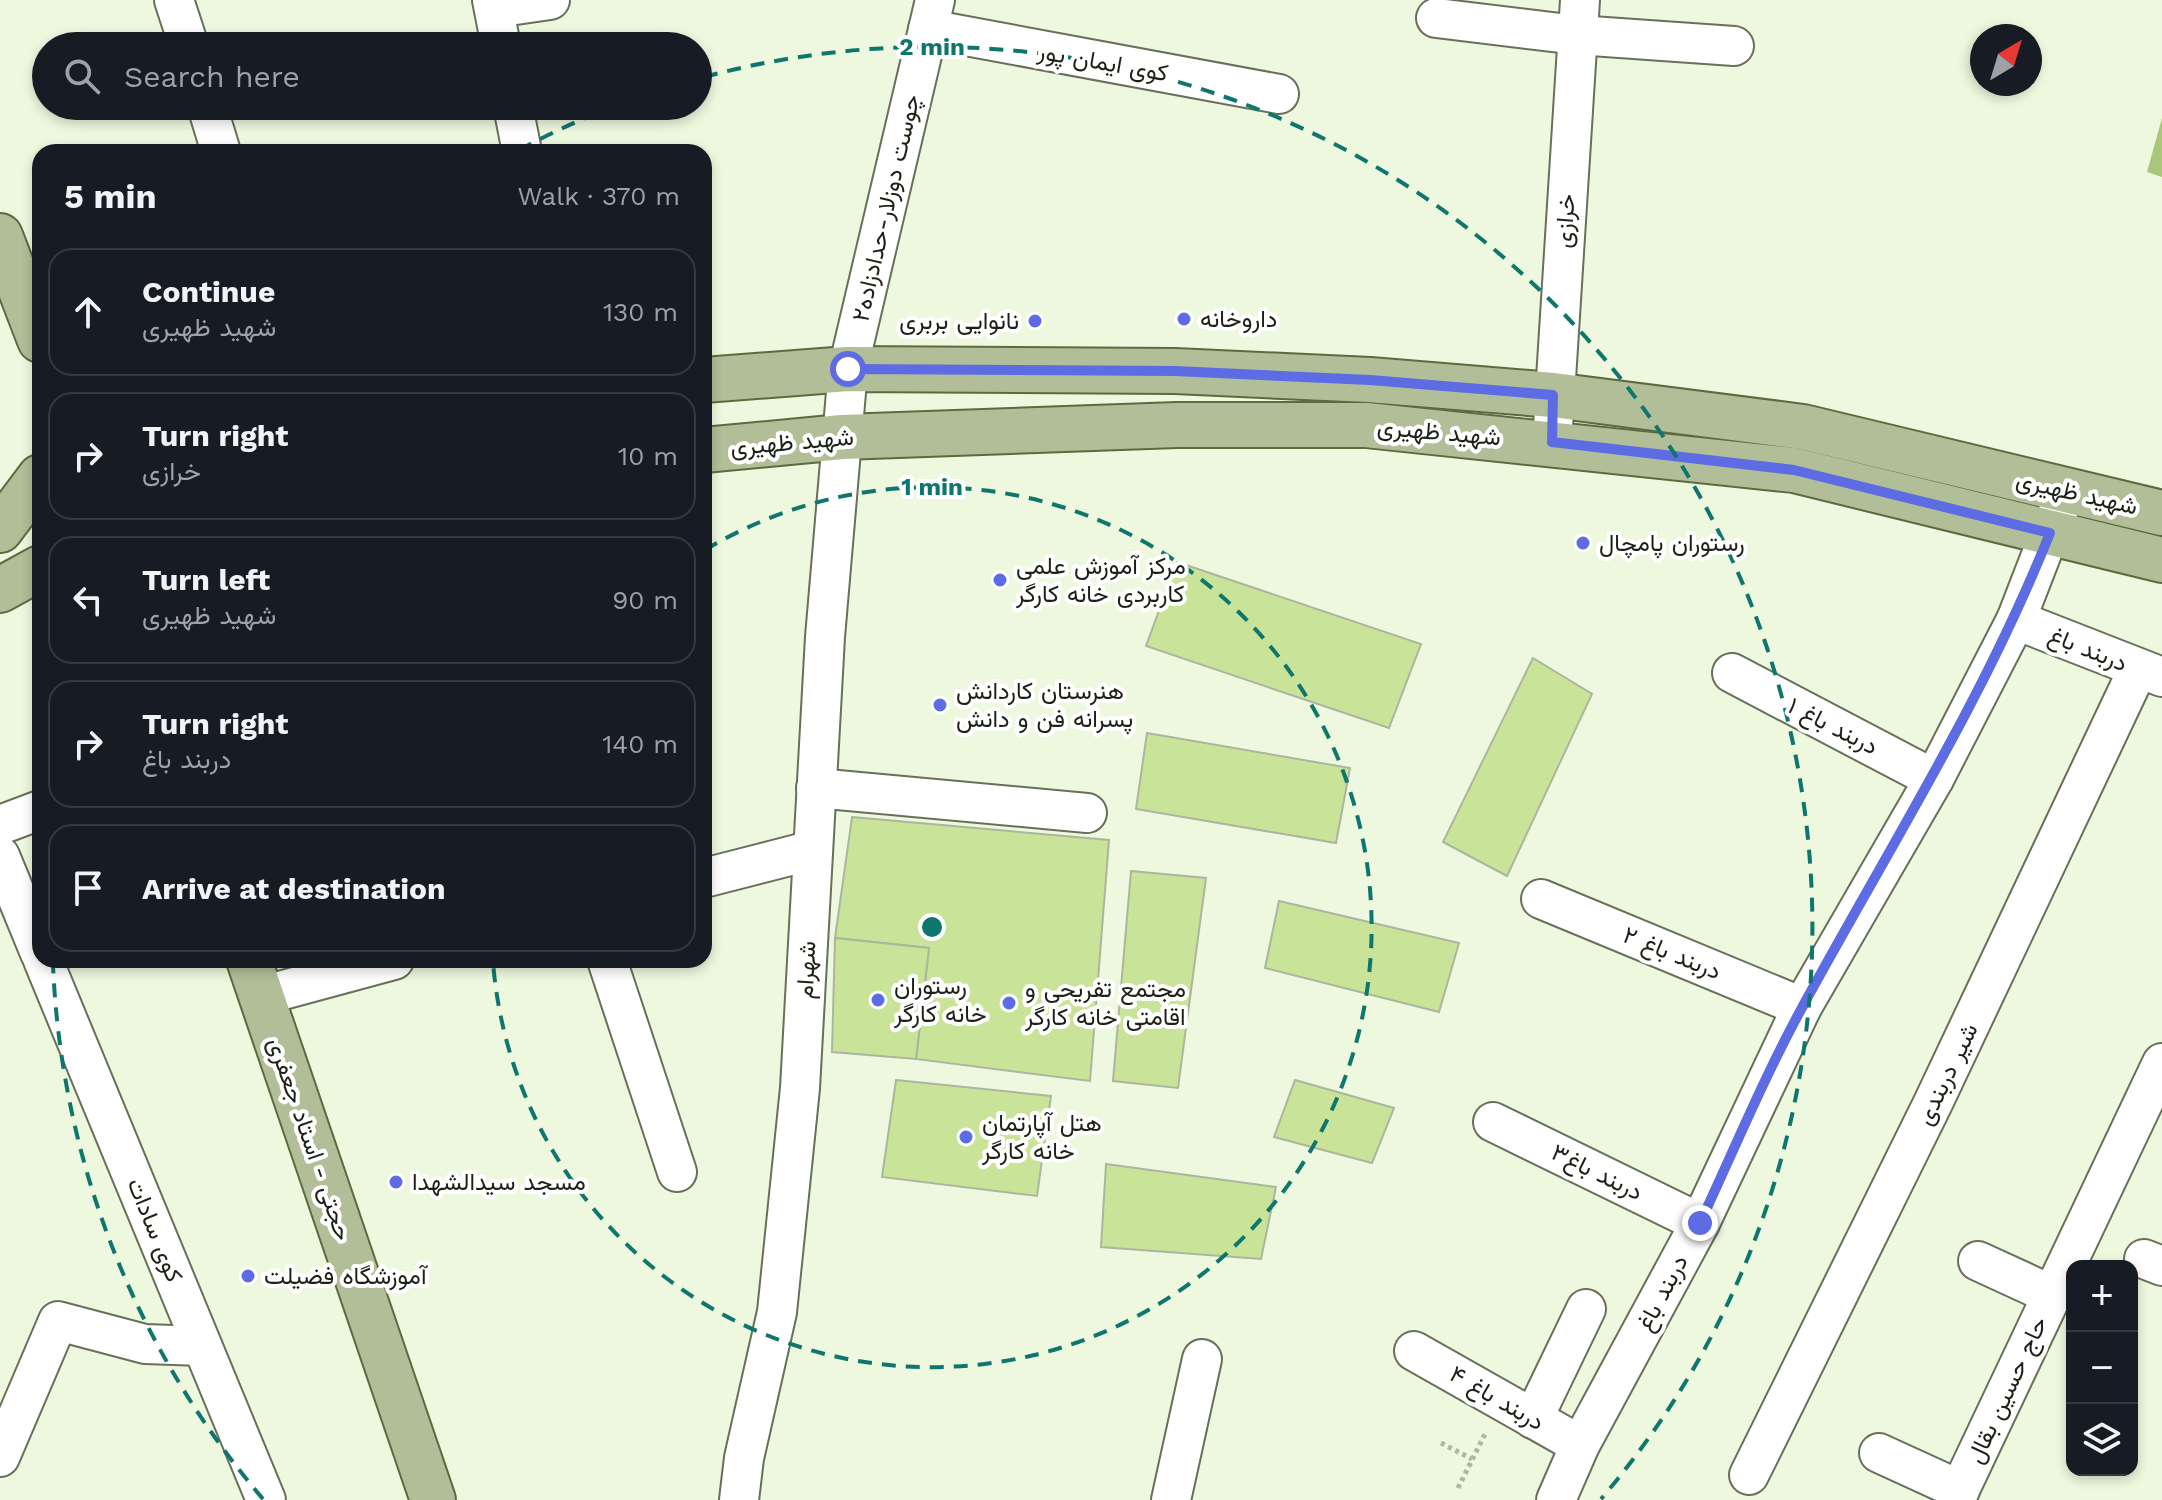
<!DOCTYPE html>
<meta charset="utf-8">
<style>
:root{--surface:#171b24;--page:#242831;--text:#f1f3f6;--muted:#9ea1a6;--line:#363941}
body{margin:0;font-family:"Work Sans",Vazirmatn,sans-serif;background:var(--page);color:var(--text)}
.controls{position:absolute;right:24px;bottom:24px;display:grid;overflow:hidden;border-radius:16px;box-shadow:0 4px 12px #0003}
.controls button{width:72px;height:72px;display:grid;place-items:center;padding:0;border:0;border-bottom:2px solid var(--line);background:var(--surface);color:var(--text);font:40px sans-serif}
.compass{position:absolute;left:1970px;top:24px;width:72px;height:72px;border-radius:50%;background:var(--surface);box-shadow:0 4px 12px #0003;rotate:38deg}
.stop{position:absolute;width:24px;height:24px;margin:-18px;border:6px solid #5e6ce4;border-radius:50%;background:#fff}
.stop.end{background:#5e6ce4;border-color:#fff;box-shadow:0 2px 8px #0008}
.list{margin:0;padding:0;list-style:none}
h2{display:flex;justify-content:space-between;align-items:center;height:104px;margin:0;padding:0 32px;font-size:34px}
h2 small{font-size:26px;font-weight:400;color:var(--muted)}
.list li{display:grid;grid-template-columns:52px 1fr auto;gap:24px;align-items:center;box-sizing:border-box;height:128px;margin:0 16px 16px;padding:0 16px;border:2px solid var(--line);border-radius:24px}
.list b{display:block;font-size:30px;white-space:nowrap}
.list p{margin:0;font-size:26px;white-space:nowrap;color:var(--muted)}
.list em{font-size:26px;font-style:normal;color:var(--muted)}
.icon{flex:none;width:44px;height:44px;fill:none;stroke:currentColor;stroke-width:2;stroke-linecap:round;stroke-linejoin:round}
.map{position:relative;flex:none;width:2162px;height:1500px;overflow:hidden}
.search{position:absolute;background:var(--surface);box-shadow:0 4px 12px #0003;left:32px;top:32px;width:680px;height:88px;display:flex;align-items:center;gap:20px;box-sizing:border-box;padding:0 28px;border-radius:44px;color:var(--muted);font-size:30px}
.panel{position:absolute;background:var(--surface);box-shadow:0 4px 12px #0003;left:32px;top:144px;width:680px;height:824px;border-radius:24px}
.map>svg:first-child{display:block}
</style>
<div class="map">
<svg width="2162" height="1500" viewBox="0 0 2162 1500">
<rect width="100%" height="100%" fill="#eef8de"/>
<polygon fill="#abc57a" points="2162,118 2162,177 2147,172"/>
<g fill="#c9e498" stroke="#acb69e" stroke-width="2">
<polygon points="1177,562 1421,644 1389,728 1146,646"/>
<polygon points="1533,658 1592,694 1507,876 1443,842"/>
<polygon points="1147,733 1350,768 1336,843 1136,809"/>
<polygon points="852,817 1109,840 1090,1081 916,1059 929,948 835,938"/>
<polygon points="1131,871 1206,878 1178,1088 1113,1081"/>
<polygon points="1279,901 1459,943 1439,1012 1265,968"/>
<polygon points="835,938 929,948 916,1059 832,1052"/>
<polygon points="896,1080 1051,1096 1037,1196 882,1177"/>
<polygon points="1295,1080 1394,1108 1372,1163 1274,1137"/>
<polygon points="1106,1164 1276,1187 1261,1259 1101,1247"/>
</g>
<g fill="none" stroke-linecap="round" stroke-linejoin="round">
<defs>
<g id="minor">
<polyline points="174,0 189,46"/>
<polyline points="492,0 501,46"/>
<polyline points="494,8 550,0"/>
<polyline points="1436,18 1577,35 1734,46"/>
<polyline points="928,29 1279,94"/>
<polyline points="207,106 221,152"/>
<polyline points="513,106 522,152"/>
<polyline points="1552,442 1580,0"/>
<polyline points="2016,620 2162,677"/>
<polyline points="1732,673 1934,779"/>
<polyline points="816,788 1087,813"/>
<polyline points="0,825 40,810"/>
<polyline points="0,856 40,953"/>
<polyline points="704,878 813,850"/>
<polyline points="1541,899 1802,1007"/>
<polyline points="43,960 266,1500"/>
<polyline points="607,960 677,1172"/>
<polyline points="261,996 394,960"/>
<polyline points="1493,1122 1700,1223"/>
<polyline points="2144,1259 2162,1266"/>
<polyline points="1978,1261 2052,1295"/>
<polyline points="1414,1351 1580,1445"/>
<polyline points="1533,1419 1586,1309"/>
<polyline points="1879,1453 1960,1490"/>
<polyline points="0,1457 58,1321 145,1344 202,1346"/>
<polyline points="1749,1475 1933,1103 2138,669"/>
<polyline points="739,1500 744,1458 777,1312 800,1088 825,637 848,369 935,0"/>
<polyline points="1171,1500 1202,1359"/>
<polyline points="1556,1500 1580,1445 1700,1223 1802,1007 1934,779 2016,620 2061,504"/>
<polyline points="1955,1500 2162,1063"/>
</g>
<g id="major">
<polyline points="0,236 40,340"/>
<polyline points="704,380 848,369 1175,371 1370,380 1553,395 1803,427 2162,513"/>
<polyline points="704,450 842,437 1177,425 1366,425 1794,470 2162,560"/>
<polyline points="0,530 40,477"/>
<polyline points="0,590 40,568"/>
<polyline points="249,960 433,1500"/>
</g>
</defs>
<use href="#minor" stroke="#677059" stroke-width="42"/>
<use href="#major" stroke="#5c6b3f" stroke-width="48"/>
<g stroke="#afb7a2" stroke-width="5" stroke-dasharray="4 4" stroke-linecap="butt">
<polyline points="1441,1443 1472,1459"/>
<polyline points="1458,1488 1485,1434"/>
</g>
<use href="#minor" stroke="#fff" stroke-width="38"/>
<use href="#major" stroke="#b2be98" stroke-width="44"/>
</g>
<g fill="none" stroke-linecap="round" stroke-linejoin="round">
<path stroke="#5e6ce4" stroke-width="10" d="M848,369L1175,371L1370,380L1553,395L1552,442L1794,470L2050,533C1984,699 1889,848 1804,1004C1765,1075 1734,1150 1700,1223"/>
</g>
<g fill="none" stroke="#0f766e" stroke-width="4" stroke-dasharray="14 10">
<path d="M705 550A440 440 0 1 1 493 962"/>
<path d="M263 1499A880 880 0 0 1 53 965M519 150A880 880 0 0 1 609 108M704 77A880 880 0 0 1 1601 1499"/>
</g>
<g fill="#5e6ce4" stroke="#fff" stroke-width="3">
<circle cx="1184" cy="319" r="8"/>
<circle cx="1035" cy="321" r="8"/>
<circle cx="1583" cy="543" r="8"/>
<circle cx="1000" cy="580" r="8"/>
<circle cx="940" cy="705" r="8"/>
<circle cx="878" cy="1000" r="8"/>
<circle cx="1009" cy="1003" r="8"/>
<circle cx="966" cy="1137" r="8"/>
<circle cx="396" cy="1182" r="8"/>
<circle cx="248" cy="1276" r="8"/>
</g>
<g text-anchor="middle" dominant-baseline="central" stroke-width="8" stroke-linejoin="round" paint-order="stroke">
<g font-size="24" fill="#1d2017" stroke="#fff">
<text transform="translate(1103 62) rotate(10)">کوی ایمان پور</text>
<text transform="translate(886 208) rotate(-77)">چوست دوزلار-حدادزاده۲</text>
<text transform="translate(1565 221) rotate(-86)">خرازی</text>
<text transform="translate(1439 432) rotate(5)">شهید ظهیری</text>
<text transform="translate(792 442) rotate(-5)">شهید ظهیری</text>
<text transform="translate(2077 493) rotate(13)">شهید ظهیری</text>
<text transform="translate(2088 649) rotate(22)">دربند باغ</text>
<text transform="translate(1833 726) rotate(27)">دربند باغ ۱</text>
<text transform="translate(1672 953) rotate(22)">دربند باغ ۲</text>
<text transform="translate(806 970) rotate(-87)">شهرام</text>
<text transform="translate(1947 1074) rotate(-64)">شیر دربندی</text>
<text transform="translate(310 1139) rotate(71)">حجتی - استاد جعفری</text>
<text transform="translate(1597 1172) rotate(26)">دربند باغ۳</text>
<text transform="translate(155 1230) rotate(68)">کوی سادات</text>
<text transform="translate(1662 1293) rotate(-62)">دربند باغ</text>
<text transform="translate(2007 1390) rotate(-65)">حاج حسین بقال</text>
<text transform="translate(1497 1398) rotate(30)">دربند باغ ۴</text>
</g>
<g font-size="24" fill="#1d2017" stroke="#fff" text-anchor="start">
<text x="1200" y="319">داروخانه</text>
<text x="1019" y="321" text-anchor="end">نانوایی بربری</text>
<text x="1599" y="543">رستوران پامچال</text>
<text x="1016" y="566">مرکز آموزش علمی<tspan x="1016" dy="28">کاربردی خانه کارگر</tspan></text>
<text x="956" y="691">هنرستان کاردانش<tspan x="956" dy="28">پسرانه فن و دانش</tspan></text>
<text x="894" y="986">رستوران<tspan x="894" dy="28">خانه کارگر</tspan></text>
<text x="1025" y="989">مجتمع تفریحی و<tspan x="1025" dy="28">اقامتی خانه کارگر</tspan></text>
<text x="982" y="1123">هتل آپارتمان<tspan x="982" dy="28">خانه کارگر</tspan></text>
<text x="412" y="1182">مسجد سیدالشهدا</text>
<text x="264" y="1276">آموزشگاه فضیلت</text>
</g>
</g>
<circle cx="932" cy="927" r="12" fill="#0f766e" stroke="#fff" stroke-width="4"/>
<g font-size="24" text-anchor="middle" font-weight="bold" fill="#0f766e" stroke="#fff" stroke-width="8" stroke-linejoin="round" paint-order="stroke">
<text x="932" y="55">2 min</text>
<text x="932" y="495">1 min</text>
</g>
</svg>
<div class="controls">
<button>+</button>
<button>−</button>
<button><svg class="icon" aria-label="layers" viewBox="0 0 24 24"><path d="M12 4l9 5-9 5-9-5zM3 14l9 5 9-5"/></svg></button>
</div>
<svg class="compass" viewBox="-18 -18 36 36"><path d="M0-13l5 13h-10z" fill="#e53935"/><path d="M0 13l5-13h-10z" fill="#9ea1a6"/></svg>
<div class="stop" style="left:848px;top:369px"></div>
<div class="stop end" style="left:1700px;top:1223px"></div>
<div class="search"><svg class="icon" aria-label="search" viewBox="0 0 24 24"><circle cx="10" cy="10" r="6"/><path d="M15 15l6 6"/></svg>Search here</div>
<section class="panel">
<h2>5 min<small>Walk · 370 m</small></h2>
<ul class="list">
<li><svg class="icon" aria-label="ahead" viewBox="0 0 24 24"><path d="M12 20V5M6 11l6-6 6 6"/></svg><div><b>Continue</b><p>شهید ظهیری</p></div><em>130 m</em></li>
<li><svg class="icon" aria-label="right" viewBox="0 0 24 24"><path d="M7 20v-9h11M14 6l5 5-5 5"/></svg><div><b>Turn right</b><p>خرازی</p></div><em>10 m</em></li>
<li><svg class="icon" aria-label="left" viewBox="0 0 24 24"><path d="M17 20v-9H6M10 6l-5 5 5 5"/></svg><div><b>Turn left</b><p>شهید ظهیری</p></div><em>90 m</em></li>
<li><svg class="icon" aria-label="right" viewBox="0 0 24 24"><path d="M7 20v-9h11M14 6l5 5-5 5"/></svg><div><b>Turn right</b><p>دربند باغ</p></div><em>140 m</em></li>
<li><svg class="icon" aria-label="arrive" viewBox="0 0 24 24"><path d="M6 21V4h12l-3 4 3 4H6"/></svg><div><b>Arrive at destination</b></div></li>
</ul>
</section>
</div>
